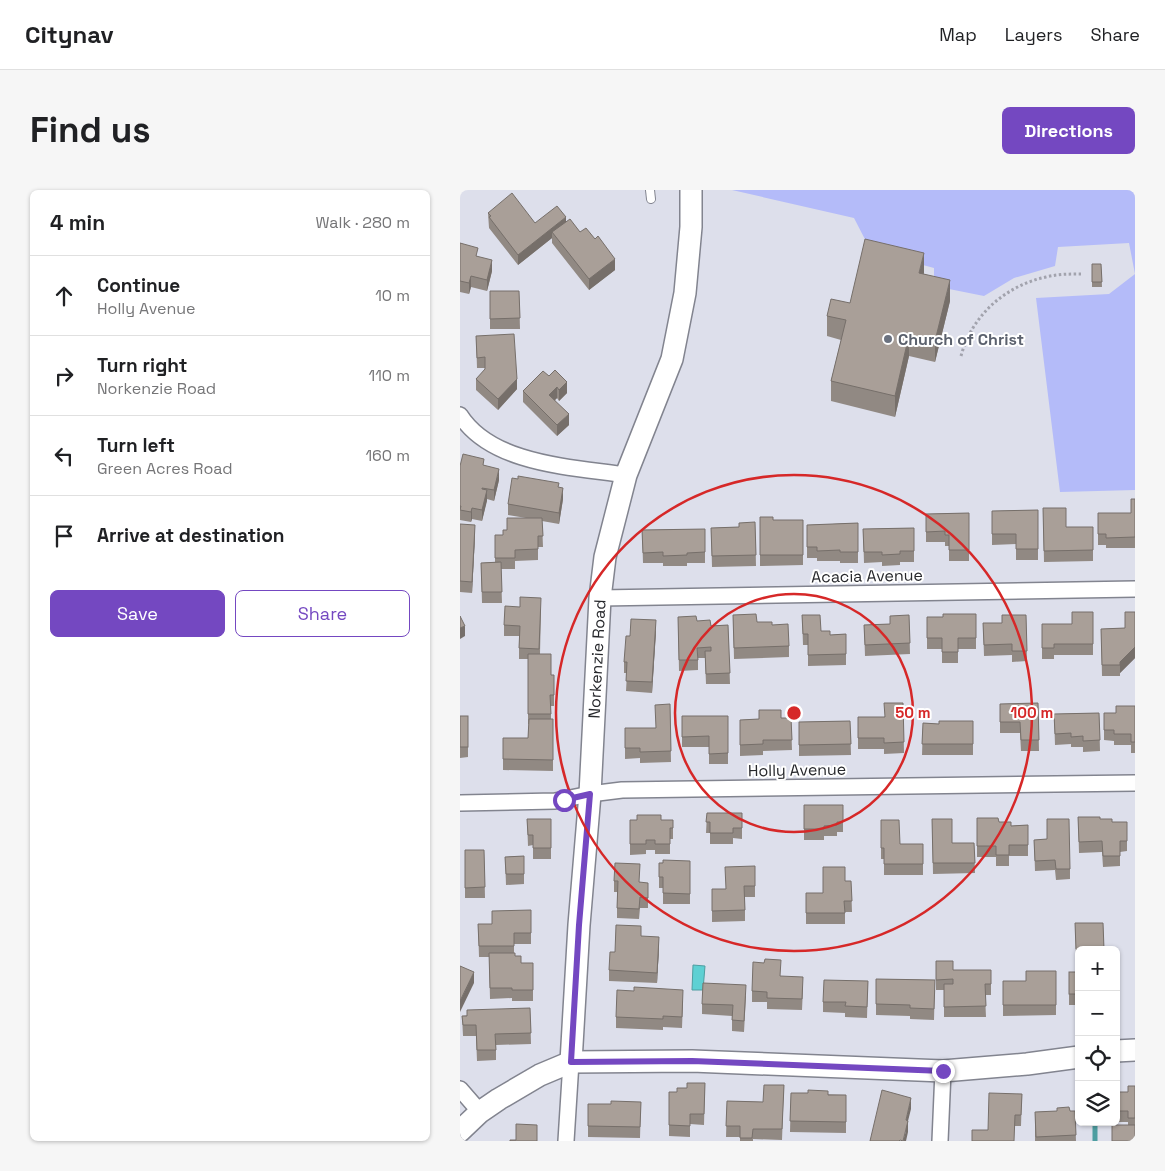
<!DOCTYPE html>
<meta charset="utf-8">
<style>
:root{--surface:#fff;--page:#f6f6f6;--text:#202124;--muted:#757577;--line:#e0e0e0;--accent:#7448c1}
body{margin:0;font-family:"Space Grotesk",sans-serif;background:var(--page);color:var(--text)}
.controls{position:absolute;right:15px;bottom:15px;display:grid;overflow:hidden;border-radius:8px;box-shadow:0 1px 4px #0004}
.controls button{width:45px;height:45px;display:grid;place-items:center;padding:0;border:0;border-bottom:1px solid var(--line);background:var(--surface);color:var(--text);font:25px sans-serif}
.stop{position:absolute;width:15px;height:15px;margin:-11px;border:4px solid #7448c1;border-radius:50%;background:#fff}
.stop.end{background:#7448c1;border-color:#fff;box-shadow:0 1px 5px #0008}
.list{margin:0;padding:0;list-style:none}
h2{display:flex;justify-content:space-between;align-items:center;height:65px;margin:0;padding:0 20px;font-size:21px}
h2 small{font-size:16px;font-weight:400;color:var(--muted)}
.list li{display:grid;grid-template-columns:32px 1fr auto;gap:15px;align-items:center;box-sizing:border-box;height:80px;padding:0 20px;border-top:1px solid var(--line)}
.list b{display:block;font-size:19px;white-space:nowrap}
.list p{margin:0;font-size:16px;white-space:nowrap;color:var(--muted)}
.list em{font-size:16px;font-style:normal;color:var(--muted)}
.actions{display:flex;gap:10px;padding:15px 20px}
.actions a{flex:1;padding:11px 0;border:1px solid var(--accent);border-radius:8px;text-align:center;font-size:18px;color:var(--accent)}
.actions .main{background:var(--accent);color:#fff}
.icon{flex:none;width:28px;height:28px;fill:none;stroke:currentColor;stroke-width:2;stroke-linecap:round;stroke-linejoin:round}
.map{position:relative;flex:none;width:675px;height:951px;overflow:hidden;border-radius:8px}
header{display:flex;align-items:center;gap:30px;box-sizing:border-box;height:70px;padding:0 25px;background:var(--surface);border-bottom:1px solid var(--line)}
header strong{font-size:24px}
nav{display:flex;gap:28px;margin-inline-start:auto;font-size:18px}
.intro{display:flex;align-items:center;justify-content:space-between;box-sizing:border-box;height:120px;padding:0 30px}
h1{margin:0;font-size:35px}
.button{padding:12px 22px;border-radius:8px;background:var(--accent);color:#fff;font-size:18px;font-weight:700}
main{display:flex;gap:30px;padding:0 30px}
aside{flex:1;background:var(--surface);border-radius:8px;box-shadow:0 1px 4px #0004}
.map>svg:first-child{display:block}
</style>
<header>
<strong>Citynav</strong>
<nav><a>Map</a><a>Layers</a><a>Share</a></nav>
</header>
<div class="intro"><h1>Find us</h1><a class="button">Directions</a></div>
<main>
<aside>
<h2>4 min<small>Walk · 280 m</small></h2>
<ul class="list">
<li><svg class="icon" aria-label="ahead" viewBox="0 0 24 24"><path d="M12 20V5M6 11l6-6 6 6"/></svg><div><b>Continue</b><p>Holly Avenue</p></div><em>10 m</em></li>
<li><svg class="icon" aria-label="right" viewBox="0 0 24 24"><path d="M7 20v-9h11M14 6l5 5-5 5"/></svg><div><b>Turn right</b><p>Norkenzie Road</p></div><em>110 m</em></li>
<li><svg class="icon" aria-label="left" viewBox="0 0 24 24"><path d="M17 20v-9H6M10 6l-5 5 5 5"/></svg><div><b>Turn left</b><p>Green Acres Road</p></div><em>160 m</em></li>
<li><svg class="icon" aria-label="arrive" viewBox="0 0 24 24"><path d="M6 21V4h12l-3 4 3 4H6"/></svg><div><b>Arrive at destination</b></div></li>
</ul>
<div class="actions"><a class="main">Save</a><a>Share</a></div>
</aside>
<div class="map">
<svg width="675" height="951" viewBox="0 0 675 951">
<rect width="100%" height="100%" fill="#dddfeb"/>
<polygon fill="#b4bbf9" points="272,0 675,0 675,300 600,302 576,108 649,104 675,84 669,53 598,57 595,76 554,88 524,106 474,96 474,78 411,61 394,28"/>
<polygon fill="#5ed0d3" stroke="#4e9ea1" points="233,775 245,776 243,800 232,800"/>
<g fill="none" stroke-linecap="round" stroke-linejoin="round">
<polyline stroke="#4e9ea1" stroke-width="5" points="635,932 635,951"/>
<defs>
<polyline id="lane" points="190,0 191,9"/>
<g id="street">
<path d="M0,225C32,275 113,277 166,285"/>
<polyline points="140,408 675,399"/>
<polyline points="0,613 95,611 130,604 162,600 675,593"/>
<polyline points="0,899 20,922"/>
<polyline points="106,951 111,872"/>
<polyline points="480,951 483,881"/>
</g>
<g id="secondary">
<polyline points="656,861 675,860"/>
<polyline points="111,872 119,735 130,604 140,408 145,367 166,285 212,169 225,103 231,37 231,0"/>
<polyline points="0,941 20,922 39,909 80,885 111,872 232,871 483,881 567,874 619,867"/>
</g>
</defs>
<use href="#lane" stroke="#82848f" stroke-width="10"/>
<use href="#street" stroke="#82848f" stroke-width="18"/>
<use href="#secondary" stroke="#82848f" stroke-width="24"/>
<path stroke="#a2a3ad" stroke-width="3" stroke-dasharray="2.5 2.5" stroke-linecap="butt" d="M501,166C512,125 545,96 586,87C598,84 609,84 621,84"/>
<use href="#lane" stroke="#fff" stroke-width="8"/>
<use href="#street" stroke="#fff" stroke-width="15"/>
<use href="#secondary" stroke="#fff" stroke-width="21"/>
</g>
<g fill="#918983">
<polygon points="28,23 75,33 106,32 120,42 155,80 129,100 92,53 92,48 58,75 29,38"/>
<polygon points="0,53 18,67 32,81 27,101 11,97 9,104 0,102"/>
<polygon points="632,74 641,74 642,97 632,97"/>
<polygon points="464,84 490,111 475,172 449,166 435,227 371,211 371,191 381,150 367,146 367,126 390,113"/>
<polygon points="30,101 59,101 60,139 30,139"/>
<polygon points="16,146 57,199 38,220 16,200 16,189 25,180 25,178 17,178"/>
<polygon points="89,186 107,203 99,211 97,208 95,210 109,235 97,246 63,212 63,201"/>
<polygon points="0,276 24,276 39,290 34,311 27,309 22,331 12,329 11,332 0,330"/>
<polygon points="99,297 103,309 99,334 82,331 83,357 78,357 78,370 55,371 55,379 41,379 42,413 22,413 21,373 35,372 35,345 43,345 47,340 66,328 48,325 48,314"/>
<polygon points="675,309 675,358 646,358 646,355 638,355 638,323 671,323"/>
<polygon points="583,318 606,337 633,337 633,371 584,372"/>
<polygon points="578,320 578,370 556,370 556,354 532,355 532,321"/>
<polygon points="509,323 509,371 489,371 489,356 485,356 485,352 466,352 466,324"/>
<polygon points="300,327 313,330 343,330 343,375 300,376"/>
<polygon points="295,332 296,376 252,377 251,338 279,337"/>
<polygon points="398,333 398,373 380,373 380,371 357,371 357,368 347,368 347,335"/>
<polygon points="0,334 15,346 12,403 0,402"/>
<polygon points="454,338 454,372 440,372 440,375 422,376 422,372 404,373 403,339"/>
<polygon points="245,339 245,373 227,373 227,376 203,376 203,373 183,373 182,340"/>
<polygon points="81,419 80,464 91,485 94,485 94,516 91,516 91,529 93,529 93,581 43,580 43,548 68,548 69,534 68,534 68,469 59,469 59,446 44,446 44,435"/>
<polygon points="633,422 633,465 594,465 594,469 582,469 582,434 612,434"/>
<polygon points="675,422 675,468 660,483 660,486 642,486 641,439 665,438"/>
<polygon points="516,424 516,459 498,459 498,473 482,473 482,459 467,459 467,427 483,427"/>
<polygon points="273,425 297,432 312,435 329,456 329,467 274,469"/>
<polygon points="342,425 361,441 370,445 386,444 386,475 348,476 348,455 343,455"/>
<polygon points="449,425 450,464 405,466 404,435 430,434"/>
<polygon points="566,425 567,471 552,472 552,465 524,466 523,433 542,433"/>
<polygon points="218,427 237,431 251,436 268,435 270,494 246,494 245,468 238,468 238,480 219,481"/>
<polygon points="196,441 192,503 166,501 167,483 164,483 164,472 170,446"/>
<polygon points="443,513 444,563 424,564 424,559 398,559 398,527 424,527"/>
<polygon points="578,513 579,561 561,561 560,543 540,543 540,514"/>
<polygon points="210,514 211,572 180,573 180,568 165,569 165,538 196,538"/>
<polygon points="675,516 675,563 671,563 671,555 654,555 654,551 644,550 644,523 656,523"/>
<polygon points="639,523 640,561 623,562 623,557 611,557 611,554 595,555 594,524"/>
<polygon points="0,526 8,526 8,567 0,568"/>
<polygon points="222,526 268,526 268,574 249,574 249,557 222,557"/>
<polygon points="331,528 332,560 303,561 303,565 280,566 280,530"/>
<polygon points="390,531 391,565 339,566 339,532"/>
<polygon points="513,531 513,565 462,565 463,533 479,534"/>
<polygon points="344,615 383,615 383,642 377,642 377,646 364,646 364,650 344,650"/>
<polygon points="247,623 282,623 282,649 273,648 273,654 250,654 250,643 246,643"/>
<polygon points="618,627 640,629 652,632 667,632 667,661 660,662 660,676 643,677 642,662 619,663"/>
<polygon points="517,628 551,636 568,635 568,666 549,666 549,676 536,676 536,667 517,667"/>
<polygon points="67,629 91,629 91,669 73,669 73,655 68,656"/>
<polygon points="472,629 492,653 514,653 515,683 473,684"/>
<polygon points="587,629 610,679 610,689 596,690 595,680 575,681 574,650 587,649"/>
<polygon points="170,630 213,630 213,649 210,649 210,664 195,664 195,660 186,660 186,664 170,665"/>
<polygon points="421,630 440,654 463,654 463,685 424,685 424,669 421,669"/>
<polygon points="5,660 24,660 25,708 5,708"/>
<polygon points="64,666 64,694 46,695 45,667"/>
<polygon points="230,671 230,714 203,714 203,698 199,698 199,673"/>
<polygon points="295,676 295,707 285,707 285,731 252,732 252,699 266,699"/>
<polygon points="154,691 180,692 188,703 188,718 180,718 179,729 157,728 157,702 154,702"/>
<polygon points="385,691 391,691 392,722 385,722 385,734 346,734 346,703 363,703"/>
<polygon points="71,720 71,754 54,754 54,763 55,766 61,773 73,773 73,811 52,811 52,808 30,809 29,767 19,767 18,734 32,734"/>
<polygon points="615,733 643,733 644,760 619,760 619,769 616,769"/>
<polygon points="181,746 199,758 197,793 149,791 149,780 155,762"/>
<polygon points="476,771 493,780 531,780 531,805 525,805 526,827 484,827 484,800 476,800"/>
<polygon points="596,781 596,825 543,826 543,791 566,791"/>
<rect x="609" y="782" width="10" height="33"/>
<polygon points="320,786 343,798 342,820 307,819 307,812 292,812 292,801"/>
<polygon points="416,789 475,790 474,830 450,829 450,826 416,825"/>
<polygon points="408,791 407,828 385,827 385,823 363,822 363,812"/>
<polygon points="286,806 284,842 272,841 272,826 242,824 242,814"/>
<polygon points="223,811 222,838 203,837 203,840 156,838 156,827"/>
<polygon points="70,818 71,854 36,855 36,870 17,871 16,846 3,846 2,826"/>
<polygon points="245,893 244,935 230,934 230,947 209,946 209,902 217,902"/>
<polygon points="324,895 322,950 293,949 293,951 280,951 280,947 266,947 267,911 303,912"/>
<polygon points="675,896 675,951 668,935 668,932 656,932 656,902 668,902"/>
<polygon points="331,903 386,905 386,943 330,942"/>
<polygon points="562,904 561,936 555,936 528,940"/>
<polygon points="181,912 180,948 128,947 128,914 151,914"/>
<polygon points="615,921 616,951 575,951 575,922"/>
</g>
<g fill="#766f6a">
<polygon points="106,27 106,38 92,42 92,48 58,75 58,65"/>
<polygon points="464,63 464,83 459,104 459,83"/>
<polygon points="155,69 155,80 129,100 129,89"/>
<polygon points="32,70 32,81 27,101 27,90"/>
<polygon points="11,86 11,97 9,104 9,93"/>
<polygon points="490,90 490,111 475,172 475,151"/>
<polygon points="449,145 449,166 435,227 435,206"/>
<polygon points="57,189 57,199 38,220 38,209"/>
<polygon points="107,192 107,203 99,211 99,200"/>
<polygon points="97,197 97,208 89,216 89,205"/>
<polygon points="109,224 109,235 97,246 97,235"/>
<polygon points="39,279 39,290 34,311 34,300"/>
<polygon points="103,298 103,309 99,334 99,323"/>
<polygon points="27,300 27,311 22,331 22,320"/>
<polygon points="12,318 12,329 11,332 11,322"/>
<polygon points="15,335 15,346 12,403 12,392"/>
<polygon points="196,430 196,441 192,503 192,492"/>
<polygon points="5,436 5,446 0,449 0,438"/>
<polygon points="675,457 675,468 660,483 660,472"/>
<polygon points="199,747 199,758 197,793 197,783"/>
<polygon points="14,782 14,793 0,822 0,811"/>
<polygon points="451,908 451,919 448,931 448,942 446,951 443,951 446,941 446,930"/>
</g>
<g fill="#a99f98" stroke="#766f6a">
<polygon points="52,3 75,33 97,16 106,27 58,65 29,27 31,26 28,23"/>
<polygon points="110,29 120,42 126,38 135,49 138,46 155,69 129,89 92,42"/>
<polygon points="405,49 464,63 459,83 490,90 475,151 449,145 435,206 371,191 386,130 367,126 371,109 390,113"/>
<polygon points="0,53 18,58 16,66 32,70 27,90 11,86 9,93 0,91"/>
<polygon points="632,74 641,74 642,92 632,92"/>
<polygon points="30,101 59,101 60,128 30,129"/>
<polygon points="54,144 57,189 38,209 16,189 25,179 25,167 17,168 16,146"/>
<polygon points="95,180 107,192 99,200 97,197 89,205 109,224 97,235 63,201 83,181 89,186"/>
<polygon points="3,264 24,269 23,275 39,279 34,300 22,298 22,299 27,300 22,320 12,318 11,322 0,320 1,316 0,316 0,276"/>
<polygon points="58,286 99,293 98,297 103,298 99,323 48,314 52,288 58,289"/>
<polygon points="671,309 675,309 675,347 646,348 646,344 638,344 638,323 671,323"/>
<polygon points="583,318 606,318 606,337 633,337 633,360 584,361"/>
<polygon points="578,320 578,359 556,359 556,344 532,344 532,321"/>
<polygon points="509,323 509,360 489,360 489,345 485,345 485,341 466,342 466,324"/>
<polygon points="300,327 313,327 313,330 343,330 343,365 300,365"/>
<polygon points="47,328 82,328 83,346 78,346 78,359 55,360 55,368 35,368 35,345 43,345 43,340 47,340"/>
<polygon points="295,332 296,365 252,366 251,338 279,337 279,333"/>
<polygon points="398,333 398,362 380,362 380,360 357,361 357,357 347,357 347,335"/>
<polygon points="0,334 15,335 12,392 0,391"/>
<polygon points="454,338 454,361 440,361 440,364 422,365 422,362 404,362 403,339"/>
<polygon points="245,339 245,362 227,363 227,365 203,366 203,362 183,363 182,340"/>
<polygon points="41,372 42,402 22,402 21,373"/>
<polygon points="60,407 81,408 79,459 59,458 60,436 44,435 45,416 60,417"/>
<polygon points="612,422 633,422 633,454 594,454 594,458 582,458 582,434 612,434"/>
<polygon points="665,422 675,422 675,457 660,472 660,475 642,475 641,439 665,438"/>
<polygon points="296,424 297,432 312,432 312,435 328,434 329,456 274,458 273,425"/>
<polygon points="483,424 516,424 516,448 498,448 498,462 482,462 482,448 467,448 467,427 483,427"/>
<polygon points="342,425 360,425 361,441 370,441 370,445 386,444 386,464 348,465 348,444 343,444"/>
<polygon points="449,425 450,453 405,455 404,435 430,434 430,426"/>
<polygon points="542,425 566,425 567,461 552,461 552,454 524,455 523,433 542,433"/>
<polygon points="0,426 5,436 0,438"/>
<polygon points="236,426 237,431 250,430 251,436 268,435 270,483 246,484 245,461 251,461 251,457 237,458 238,470 219,470 218,427"/>
<polygon points="171,429 196,430 192,492 166,491 167,472 164,472 166,446 170,446"/>
<polygon points="68,464 91,464 91,485 94,485 94,505 90,505 91,524 68,524"/>
<polygon points="424,513 443,513 444,552 424,553 424,548 398,548 398,527 425,527"/>
<polygon points="578,513 579,550 561,550 560,532 540,532 540,514"/>
<polygon points="210,514 211,561 180,562 180,558 165,558 165,538 196,538 195,515"/>
<polygon points="656,516 675,516 675,552 671,552 671,544 654,544 654,540 644,540 644,523 656,523"/>
<polygon points="299,520 321,520 321,528 331,528 332,550 303,550 303,554 280,555 280,530 299,529"/>
<polygon points="639,523 640,550 623,551 623,546 611,547 611,543 595,544 594,524"/>
<rect x="0" y="526" width="8" height="31"/>
<polygon points="222,526 268,526 268,563 249,564 249,546 222,547"/>
<polygon points="69,529 93,529 93,570 43,569 43,548 68,548"/>
<polygon points="390,531 391,554 339,555 339,532"/>
<polygon points="479,531 513,531 513,554 462,554 463,533 479,534"/>
<polygon points="344,615 383,615 383,632 377,632 377,635 364,636 364,639 344,639"/>
<polygon points="247,623 282,623 282,638 273,638 273,643 250,643 250,632 246,632"/>
<polygon points="177,625 201,625 201,630 213,630 213,638 210,638 210,654 195,654 195,650 186,650 186,654 170,654 170,630 177,630"/>
<polygon points="618,627 640,627 640,629 652,629 652,632 667,632 667,651 660,651 660,666 643,666 642,651 619,652"/>
<polygon points="517,628 538,628 539,632 551,632 551,636 568,635 568,655 549,655 549,665 536,665 536,656 517,656"/>
<polygon points="67,629 91,629 91,658 73,658 73,645 68,645"/>
<polygon points="472,629 492,629 492,653 514,653 515,673 473,673"/>
<polygon points="587,629 609,629 610,679 596,679 595,670 575,671 574,650 587,649"/>
<polygon points="421,630 439,630 440,654 463,654 463,674 424,674 424,658 421,658"/>
<polygon points="5,660 24,660 25,697 5,698"/>
<polygon points="64,666 64,684 46,684 45,667"/>
<polygon points="203,670 230,671 230,704 203,703 203,687 199,687 199,673 203,673"/>
<polygon points="155,673 180,674 179,692 188,693 188,708 180,707 179,719 157,718 158,691 154,691"/>
<polygon points="295,676 295,696 284,696 285,720 252,721 252,699 266,699 265,677"/>
<polygon points="363,677 385,677 385,691 391,691 392,711 384,711 385,723 346,723 346,703 363,703"/>
<polygon points="71,720 71,743 54,743 54,756 19,756 18,734 32,734 32,721"/>
<polygon points="615,733 643,733 644,759 619,760 619,759 616,759"/>
<polygon points="156,735 181,736 181,746 199,747 197,783 149,780 150,762 155,762"/>
<polygon points="29,763 55,763 55,766 61,766 61,773 73,773 73,800 52,800 52,798 30,798"/>
<polygon points="305,769 321,770 320,786 343,787 342,809 307,808 307,802 292,801 293,772 304,773"/>
<polygon points="476,771 493,771 493,780 531,780 531,794 525,794 526,816 484,817 484,794 493,794 493,789 476,790"/>
<polygon points="0,776 14,782 0,811"/>
<polygon points="566,781 596,781 596,815 543,815 543,791 566,791"/>
<rect x="609" y="782" width="10" height="22"/>
<polygon points="416,789 475,790 474,819 450,818 450,815 416,814"/>
<polygon points="364,790 408,791 407,817 385,816 386,812 363,812"/>
<polygon points="243,793 286,795 284,831 272,830 273,815 242,814"/>
<polygon points="174,797 223,800 222,827 203,826 203,829 156,827 157,800 174,801"/>
<polygon points="70,818 71,843 35,844 36,860 17,860 16,835 3,835 2,826 7,826 7,820"/>
<polygon points="227,893 245,893 244,924 230,924 230,936 209,935 209,902 217,902 217,898 227,898"/>
<polygon points="304,895 324,895 322,939 293,939 292,948 280,948 280,936 266,936 267,911 303,912"/>
<polygon points="668,896 675,896 675,928 668,928 668,921 656,921 656,902 668,902"/>
<polygon points="348,900 368,901 368,905 386,905 386,932 330,931 331,903 348,903"/>
<polygon points="422,900 451,908 446,930 448,931 443,951 440,950 439,951 410,951"/>
<polygon points="529,903 562,904 561,925 555,925 554,951 512,951 512,940 528,940"/>
<polygon points="151,911 181,912 180,937 128,936 128,914 151,914"/>
<polygon points="609,917 610,921 615,921 616,945 576,947 575,922 597,921 597,918"/>
<polygon points="56,934 77,935 77,951 50,951 50,950 56,950"/>
<rect x="652" y="935" width="23" height="16"/>
</g>
<g fill="none" stroke-linecap="round" stroke-linejoin="round">
<polyline stroke="#7448c1" stroke-width="6" points="104,610 130,604 119,735 111,872 232,871 483,881"/>
</g>
<g fill="none" stroke="#d62828" stroke-width="2.5">
<circle cx="334" cy="523" r="119"/>
<circle cx="334" cy="523" r="238"/>
</g>
<circle fill="#6b7280" stroke="#fff" stroke-width="2" cx="428" cy="149" r="5"/>
<g text-anchor="middle" dominant-baseline="central" stroke-width="4" stroke-linejoin="round" paint-order="stroke">
<g font-size="16" font-weight="bold" fill="#5b616d" stroke="#fff" text-anchor="start">
<text x="438" y="149">Church of Christ</text>
</g>
<g font-size="16" fill="#27282c" stroke="#fff">
<text transform="translate(407 386) rotate(-1)">Acacia Avenue</text>
<text transform="translate(137 469) rotate(-87)">Norkenzie Road</text>
<text transform="translate(337 580) rotate(-1)">Holly Avenue</text>
</g>
</g>
<circle cx="334" cy="523" r="8" fill="#d62828" stroke="#fff" stroke-width="2.5"/>
<g font-size="15" text-anchor="middle" font-weight="bold" fill="#d62828" stroke="#fff" stroke-width="4" stroke-linejoin="round" paint-order="stroke">
<text x="453" y="528">50 m</text>
<text x="572" y="528">100 m</text>
</g>
</svg>
<div class="controls">
<button>+</button>
<button>−</button>
<button><svg class="icon" aria-label="locate" viewBox="0 0 24 24"><circle cx="12" cy="12" r="6"/><path d="M12 2v4M12 18v4M2 12h4M18 12h4"/></svg></button>
<button><svg class="icon" aria-label="layers" viewBox="0 0 24 24"><path d="M12 4l9 5-9 5-9-5zM3 14l9 5 9-5"/></svg></button>
</div>
<div class="stop" style="left:104px;top:610px"></div>
<div class="stop end" style="left:483px;top:881px"></div>
</div>
</main>
